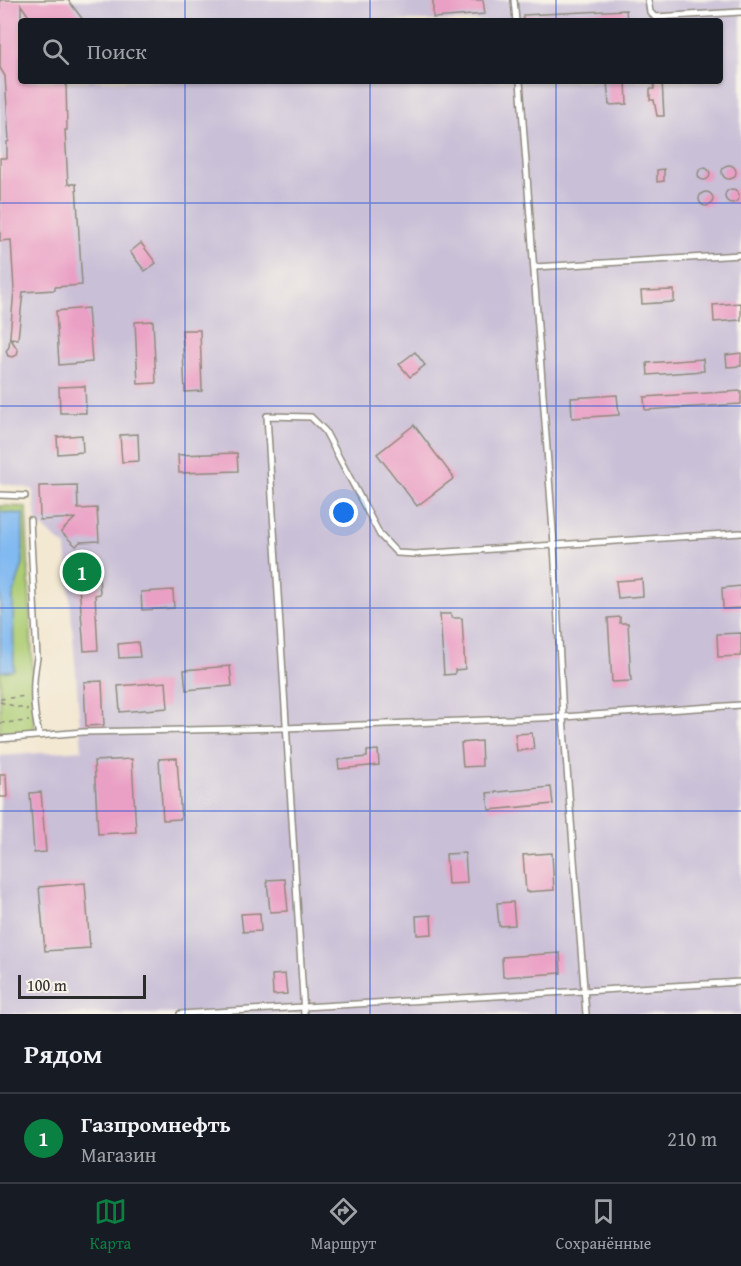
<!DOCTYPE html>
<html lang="ru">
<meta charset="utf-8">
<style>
:root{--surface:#171b24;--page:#242831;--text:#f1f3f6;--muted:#9ea1a6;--line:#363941;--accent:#0b8043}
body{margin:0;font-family:"Gentium Book Plus",serif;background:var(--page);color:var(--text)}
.scale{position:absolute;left:18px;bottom:15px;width:128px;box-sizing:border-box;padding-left:6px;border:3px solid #2b2b2b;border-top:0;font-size:16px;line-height:21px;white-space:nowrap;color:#2b2b2b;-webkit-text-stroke:4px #f7f3e8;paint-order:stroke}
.you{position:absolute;left:344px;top:513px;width:21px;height:21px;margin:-15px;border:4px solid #fff;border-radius:50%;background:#1a73e8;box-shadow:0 0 0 9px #1a73e833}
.badge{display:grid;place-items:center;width:39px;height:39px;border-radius:50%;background:var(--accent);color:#fff;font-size:20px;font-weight:700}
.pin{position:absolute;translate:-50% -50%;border:3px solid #fff;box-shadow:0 2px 6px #0006}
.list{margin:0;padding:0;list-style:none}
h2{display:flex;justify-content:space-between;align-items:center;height:78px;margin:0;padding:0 24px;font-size:26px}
h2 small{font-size:20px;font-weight:400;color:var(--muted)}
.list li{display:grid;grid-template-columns:39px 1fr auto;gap:18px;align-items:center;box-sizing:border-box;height:90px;padding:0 24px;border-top:2px solid var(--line)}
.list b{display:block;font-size:22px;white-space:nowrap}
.list p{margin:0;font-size:20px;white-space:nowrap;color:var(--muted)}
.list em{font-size:20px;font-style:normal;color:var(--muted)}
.icon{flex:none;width:33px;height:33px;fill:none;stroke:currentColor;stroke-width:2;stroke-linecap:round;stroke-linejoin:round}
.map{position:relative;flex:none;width:741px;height:1014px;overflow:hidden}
.search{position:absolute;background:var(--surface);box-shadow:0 2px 4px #0004;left:18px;right:18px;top:18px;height:66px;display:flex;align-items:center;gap:15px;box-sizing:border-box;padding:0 21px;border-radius:6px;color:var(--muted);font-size:22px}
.sheet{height:168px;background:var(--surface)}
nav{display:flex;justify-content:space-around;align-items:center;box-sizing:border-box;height:84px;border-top:2px solid var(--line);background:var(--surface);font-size:16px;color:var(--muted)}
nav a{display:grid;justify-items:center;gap:3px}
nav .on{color:var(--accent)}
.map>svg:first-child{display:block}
</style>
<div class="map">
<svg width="741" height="1014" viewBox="0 0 741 1014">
<rect width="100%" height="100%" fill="#f7f3e8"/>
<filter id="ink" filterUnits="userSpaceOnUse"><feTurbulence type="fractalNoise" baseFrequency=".0167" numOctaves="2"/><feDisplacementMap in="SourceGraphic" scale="12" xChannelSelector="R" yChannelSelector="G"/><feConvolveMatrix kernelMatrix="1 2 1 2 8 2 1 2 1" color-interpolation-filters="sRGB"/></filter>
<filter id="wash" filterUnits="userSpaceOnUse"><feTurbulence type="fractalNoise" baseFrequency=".008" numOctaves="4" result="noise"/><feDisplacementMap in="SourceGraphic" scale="24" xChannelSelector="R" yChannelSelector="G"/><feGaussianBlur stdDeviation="1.35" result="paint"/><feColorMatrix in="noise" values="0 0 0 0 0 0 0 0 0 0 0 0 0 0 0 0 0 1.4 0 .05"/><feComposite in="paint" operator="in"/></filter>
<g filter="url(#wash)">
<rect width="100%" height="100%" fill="#f3e8d2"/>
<path fill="#c9bfd7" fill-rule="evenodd" d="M0,0H741V1014H0V756L82,750L66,547L36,522L33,489L0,483ZM21,21H720V81H21Z"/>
<polygon fill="#adcd75" stroke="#6c7c50" stroke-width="1.5" points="0,506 26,507 35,732 0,735"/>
<polygon fill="#81b9f1" stroke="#56728e" stroke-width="1.5" points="0,512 23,514 23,564 13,596 14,670 0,672"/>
<g id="blocks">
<g fill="#ea9fc4">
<polygon points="0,0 68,0 84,21 32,21 21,5 21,81 66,81 67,130 65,130 68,184 76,184 82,285 55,287 55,290 23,292 18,339 10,338 18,350 17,355 13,357 8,356 6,351 9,347 14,290 11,240 0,241 0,158 7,158 7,142 9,141 5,76 0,68"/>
<polygon points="433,0 483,0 485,14 433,18"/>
<polygon points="626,10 627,21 523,21 523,15"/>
<polygon points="607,81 626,81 627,104 609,105"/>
<polygon points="654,81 662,81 664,116 657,116 654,100 650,100 650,89 654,89"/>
<circle cx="729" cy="172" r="7"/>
<circle cx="704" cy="174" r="6"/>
<polygon points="664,169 664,181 657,182 657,170"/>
<circle cx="732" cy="196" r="7"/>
<circle cx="706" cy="199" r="7"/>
<polygon points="141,243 156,263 145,271 130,252"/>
<polygon points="674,290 674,302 642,304 641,291"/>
<polygon points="741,303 741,320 714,322 713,305"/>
<polygon points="88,308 92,362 59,365 56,311"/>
<polygon points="153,321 156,383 138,384 135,322"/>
<polygon points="182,330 200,330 202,391 185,392"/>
<polygon points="415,352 425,365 410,377 399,364"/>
<polygon points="741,353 741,366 727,367 726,355"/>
<polygon points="703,359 704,371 648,375 647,363"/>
<polygon points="85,386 86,413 60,413 59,387"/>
<polygon points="741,391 741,404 645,410 644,397"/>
<polygon points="617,395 619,415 572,418 571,398"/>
<polygon points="414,425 454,478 417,506 377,454"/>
<polygon points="138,434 139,461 122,462 120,435"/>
<polygon points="82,435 83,452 58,454 57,437"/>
<polygon points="237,453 238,471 179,473 178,455"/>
<polygon points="77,485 78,509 97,508 99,541 80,542 76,546 61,532 75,518 40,520 39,486"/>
<polygon points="98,558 100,594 95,595 98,650 84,651 77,559"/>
<polygon points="642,579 643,596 618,598 616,581"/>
<polygon points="741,586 741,608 723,609 722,588"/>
<polygon points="173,590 174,608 142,610 141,592"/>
<polygon points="440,614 451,614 452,618 462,618 465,669 455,670 455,674 444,675"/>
<polygon points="620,617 620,623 628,623 631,681 612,682 608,618"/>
<polygon points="741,633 741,656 718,657 717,634"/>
<polygon points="138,642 140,657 119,658 118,644"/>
<polygon points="230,666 232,686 186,690 184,670"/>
<polygon points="102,681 104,725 86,726 84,682"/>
<polygon points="166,682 168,708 120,712 118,686"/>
<polygon points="532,733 534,749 517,751 515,734"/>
<polygon points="481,741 482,766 463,767 461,743"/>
<polygon points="378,750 379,765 339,769 338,760 367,757 367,751"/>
<polygon points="177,758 181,819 163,820 159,759"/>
<polygon points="132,759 136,832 98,834 94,761"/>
<polygon points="0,774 6,774 7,797 0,797"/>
<polygon points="551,787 553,804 489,810 487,793"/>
<polygon points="41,792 46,852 34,853 30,793"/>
<polygon points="465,853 467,883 448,884 446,854"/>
<polygon points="552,853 554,890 526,892 523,855"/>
<polygon points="285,879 288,911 270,912 267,880"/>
<polygon points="85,883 90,948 45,951 39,887"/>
<polygon points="513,902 515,925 499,926 497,903"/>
<polygon points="260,913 261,931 243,932 241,914"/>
<polygon points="431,915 432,934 417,935 416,916"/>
<polygon points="560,953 561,973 503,977 502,957"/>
<polygon points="285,974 287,994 273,995 272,975"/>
</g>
</g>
</g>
<g filter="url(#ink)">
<use href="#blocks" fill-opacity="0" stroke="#8f8a7e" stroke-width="1.5"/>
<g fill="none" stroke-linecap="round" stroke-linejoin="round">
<defs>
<g id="lane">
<polyline points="514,0 516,21"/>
<polyline points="648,0 650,12 655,17 741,12"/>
<polyline points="520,81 554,545 563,717 586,1014"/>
<polyline points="535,267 741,255"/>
<polyline points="0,495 25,496"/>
<path d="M30,520L37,658C32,683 33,710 39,735"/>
<polyline points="0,739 83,732 285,728 563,717 741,705"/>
<polyline points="180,1014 741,982"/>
<polyline points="304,1014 267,416 311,417 325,431 380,535 397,553 415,554 741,533"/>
</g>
</defs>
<use href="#lane" stroke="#8f8a7e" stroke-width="8"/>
<g stroke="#8f8a7e" stroke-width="1.5" stroke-dasharray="4.5 4.5" stroke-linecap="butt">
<polyline points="0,699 27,696"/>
<polyline points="0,702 28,710"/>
<polyline points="0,723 29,721"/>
</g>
<use href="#lane" stroke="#fff" stroke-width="5"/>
</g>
</g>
<path fill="none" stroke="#1d4ed8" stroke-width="1.5" stroke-opacity="0.55" d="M185,0V21M370,0V21M556,0V21M185,81V1014M370,81V1014M556,81V1014M0,203H741M0,406H741M0,608H741M0,811H741"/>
</svg>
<div class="scale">100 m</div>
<div class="you"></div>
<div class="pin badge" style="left:82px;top:572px">1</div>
<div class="search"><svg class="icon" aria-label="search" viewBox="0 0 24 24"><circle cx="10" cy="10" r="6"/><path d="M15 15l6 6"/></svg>Поиск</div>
</div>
<section class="sheet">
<h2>Рядом<small></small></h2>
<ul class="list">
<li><span class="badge">1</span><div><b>Газпромнефть</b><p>Магазин</p></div><em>210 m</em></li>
</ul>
</section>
<nav>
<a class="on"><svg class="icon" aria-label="map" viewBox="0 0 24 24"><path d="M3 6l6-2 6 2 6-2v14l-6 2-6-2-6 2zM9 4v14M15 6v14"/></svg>Карта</a>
<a><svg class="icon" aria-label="directions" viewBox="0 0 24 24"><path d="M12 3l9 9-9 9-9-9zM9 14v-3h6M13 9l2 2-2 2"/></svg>Маршрут</a>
<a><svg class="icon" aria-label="saved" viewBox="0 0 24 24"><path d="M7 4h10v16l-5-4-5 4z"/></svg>Сохранённые</a>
</nav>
